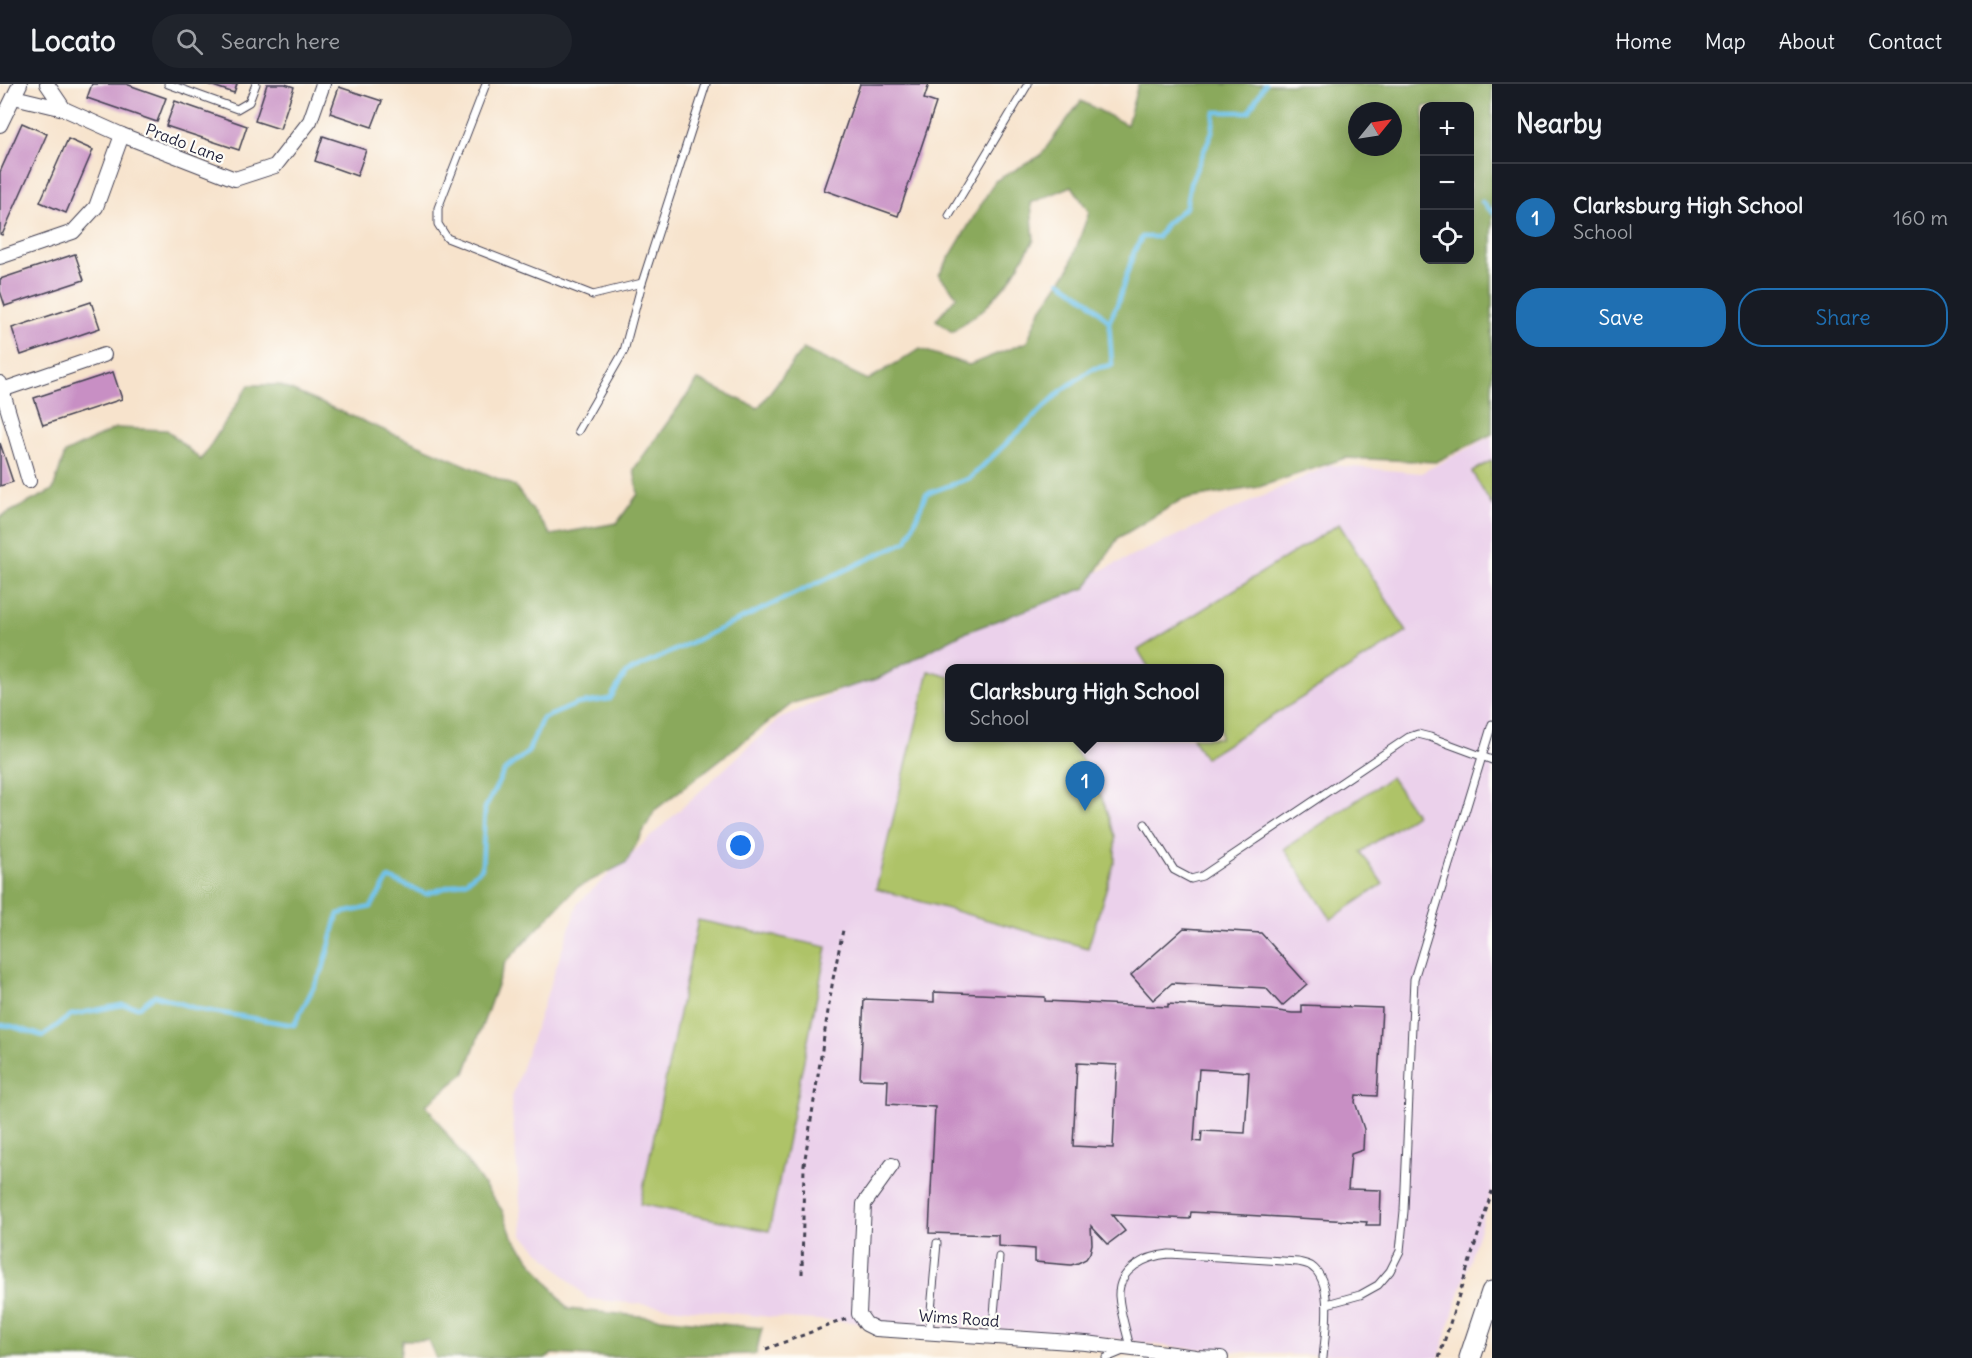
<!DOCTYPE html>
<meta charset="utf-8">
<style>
:root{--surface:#171b24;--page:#20242c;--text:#f1f3f6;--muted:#9ea1a6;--line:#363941;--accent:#1f6fb2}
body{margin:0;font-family:Delius,sans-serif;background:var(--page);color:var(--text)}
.controls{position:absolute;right:18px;top:18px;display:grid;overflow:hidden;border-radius:12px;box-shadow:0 6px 24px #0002}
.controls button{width:54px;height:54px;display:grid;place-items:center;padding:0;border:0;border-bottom:2px solid var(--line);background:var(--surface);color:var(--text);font:30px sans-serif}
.compass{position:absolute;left:1348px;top:18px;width:54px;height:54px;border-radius:50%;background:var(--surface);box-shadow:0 6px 24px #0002;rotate:60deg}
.you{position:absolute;left:741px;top:762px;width:21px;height:21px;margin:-15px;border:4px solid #fff;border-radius:50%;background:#1a73e8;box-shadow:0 0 0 9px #1a73e833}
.badge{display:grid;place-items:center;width:39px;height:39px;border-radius:50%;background:var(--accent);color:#fff;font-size:20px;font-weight:700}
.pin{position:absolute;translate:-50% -50px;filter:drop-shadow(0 2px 3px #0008)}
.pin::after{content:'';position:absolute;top:32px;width:21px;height:18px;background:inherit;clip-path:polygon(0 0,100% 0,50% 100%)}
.popup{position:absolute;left:945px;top:580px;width:279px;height:78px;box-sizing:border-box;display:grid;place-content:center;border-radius:12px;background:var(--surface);filter:drop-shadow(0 2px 4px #0005);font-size:20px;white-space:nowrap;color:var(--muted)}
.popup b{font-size:22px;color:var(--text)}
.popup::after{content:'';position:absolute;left:50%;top:100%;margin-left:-12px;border:12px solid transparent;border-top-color:var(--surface)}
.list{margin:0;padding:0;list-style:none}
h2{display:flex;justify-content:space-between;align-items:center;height:78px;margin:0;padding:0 24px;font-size:26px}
h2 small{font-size:20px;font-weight:400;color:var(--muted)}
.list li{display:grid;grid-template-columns:39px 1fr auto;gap:18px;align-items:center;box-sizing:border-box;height:108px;padding:0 24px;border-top:2px solid var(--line)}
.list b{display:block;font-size:22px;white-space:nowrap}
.list p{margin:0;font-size:20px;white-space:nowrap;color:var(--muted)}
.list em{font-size:20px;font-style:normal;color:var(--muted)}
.actions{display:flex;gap:12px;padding:18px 24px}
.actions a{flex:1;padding:14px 0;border:2px solid var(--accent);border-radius:24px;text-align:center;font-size:21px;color:var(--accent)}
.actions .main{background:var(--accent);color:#fff}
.icon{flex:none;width:33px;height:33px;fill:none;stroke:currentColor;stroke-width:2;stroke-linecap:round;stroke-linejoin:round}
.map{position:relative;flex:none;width:1492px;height:1274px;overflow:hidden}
header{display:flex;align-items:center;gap:36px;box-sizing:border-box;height:84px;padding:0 30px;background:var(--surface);border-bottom:2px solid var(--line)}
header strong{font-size:28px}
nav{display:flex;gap:33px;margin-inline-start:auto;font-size:21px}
.search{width:420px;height:54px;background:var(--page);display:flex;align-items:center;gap:15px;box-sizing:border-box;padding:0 21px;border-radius:33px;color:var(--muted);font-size:22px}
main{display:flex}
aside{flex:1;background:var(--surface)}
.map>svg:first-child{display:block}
</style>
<header>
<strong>Locato</strong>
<div class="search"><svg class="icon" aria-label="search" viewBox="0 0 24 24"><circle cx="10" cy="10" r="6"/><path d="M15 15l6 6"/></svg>Search here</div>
<nav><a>Home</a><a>Map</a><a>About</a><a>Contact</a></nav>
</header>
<main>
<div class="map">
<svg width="1492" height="1274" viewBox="0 0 1492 1274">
<rect width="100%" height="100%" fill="#fdfcf7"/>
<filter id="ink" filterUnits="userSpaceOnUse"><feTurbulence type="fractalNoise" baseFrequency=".0167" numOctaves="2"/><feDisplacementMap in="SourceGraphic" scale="12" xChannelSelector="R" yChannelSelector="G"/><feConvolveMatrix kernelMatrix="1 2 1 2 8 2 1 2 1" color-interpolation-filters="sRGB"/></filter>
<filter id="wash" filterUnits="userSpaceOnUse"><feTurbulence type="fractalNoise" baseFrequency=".008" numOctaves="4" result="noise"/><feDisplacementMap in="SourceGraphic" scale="24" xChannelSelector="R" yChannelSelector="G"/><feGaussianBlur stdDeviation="1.35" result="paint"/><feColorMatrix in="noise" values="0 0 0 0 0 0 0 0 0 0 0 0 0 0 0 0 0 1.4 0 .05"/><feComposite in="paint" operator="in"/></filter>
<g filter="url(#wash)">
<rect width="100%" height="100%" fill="#f7e3cc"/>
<path fill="#ebd1eb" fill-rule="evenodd" d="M1492,352V1106L1439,1274H1374L1323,1270L1297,1271L1179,1264L1088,1251L782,1234L588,1215L523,1151L511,1016L578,819L779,635L1330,381L1421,389ZM950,584H1220V654H950Z"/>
<g fill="#aec367" stroke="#687251" stroke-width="1.5">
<polygon points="1492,376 1492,422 1472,388"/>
<polygon points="1339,440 1407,548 1205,674 1192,654 1220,654 1220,584 1149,584 1138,566"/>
<polygon points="929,587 950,593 950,654 1067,654 1088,685 1104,719 1115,752 1115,776 1088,864 876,805"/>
<polygon points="1391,693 1416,730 1361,768 1383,800 1331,835 1284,765"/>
<polygon points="698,836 827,863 769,1147 640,1120"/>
</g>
<path fill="#8aa95c" stroke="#56664c" stroke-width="1.5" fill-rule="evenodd" d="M1138,0H1492V350L1436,378L1345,374L1259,403L1181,416L1118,454L1086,504L961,550L877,595L793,619L655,726L626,779L576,804L505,879L465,989L426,1021L502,1126L512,1152L568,1225L762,1244L756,1270L608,1273L552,1270L545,1274H436L428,1256H402L400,1274H0V433L53,406L65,369L116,344L167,346L201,376L249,301H279L515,402L551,451L617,439L638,410L634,385L698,296L758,324L803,265L868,296L920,265L969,281L1027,258L1039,228L1068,187L1089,128L1072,102L1031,119L1034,156L1009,197L985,224L952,248L936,236L957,212L939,191L995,97L1040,72L1081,17L1127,41ZM1424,22H1470V176H1424ZM1357,27H1393V63H1357Z"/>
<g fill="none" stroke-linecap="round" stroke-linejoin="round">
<g stroke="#70c3ec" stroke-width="4.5">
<polyline points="1482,118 1492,128"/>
<polyline points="1060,197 1088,216 1109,238"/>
<polyline points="0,941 11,942 43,952 71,931 122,921 139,923 155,911 197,925 294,941 323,885 338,830 371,823 389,794 426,810 466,797 482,784 485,724 505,686 528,668 542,635 577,620 610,615 626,589 907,457 926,410 970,394 1061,307 1092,285 1112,281 1109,238 1117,221 1134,168 1142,153 1158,153 1166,140 1186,123 1190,100 1212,48 1215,28 1249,28 1265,0"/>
</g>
</g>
<g id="blocks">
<g fill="#c88fc4" fill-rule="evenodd">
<polygon points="92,0 126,0 166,14 157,38 87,14"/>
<polygon points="207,0 237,0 234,9"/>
<polygon points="267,0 285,0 294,3 280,45 255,37"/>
<polygon points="860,0 929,0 924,15 936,19 898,132 824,106"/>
<polygon points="339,3 382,17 372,43 330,29"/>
<polygon points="175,17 247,42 239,66 166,42"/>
<polygon points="22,39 47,50 2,151 0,150 0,88"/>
<polygon points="323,52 366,66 357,92 315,77"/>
<polygon points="68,55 93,66 66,129 40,118"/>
<polygon points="75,170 84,196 5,222 0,207 0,195"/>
<polygon points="91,218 100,244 21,271 12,244"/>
<polygon points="113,288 122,315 43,341 34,314"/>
<polygon points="0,359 13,398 0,402"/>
<polygon points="1184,844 1261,849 1307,900 1282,922 1266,904 1172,899 1153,916 1131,891"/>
<path d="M934,908L1045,913V917L1168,923V920L1271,926L1292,929H1302V921L1382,924L1377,1012L1356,1011L1355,1018L1364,1045L1363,1066L1351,1070L1348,1105L1381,1106L1380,1141H1366L1367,1138L1191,1128L1190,1135L1112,1131L1125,1147L1108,1160L1091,1142L1092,1160L1090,1169L1086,1175L1078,1179L1071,1181L1035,1178V1165L998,1162V1151L929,1149L935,1023L887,1020L888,996L860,995L864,915L934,918ZM1077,979L1117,981L1113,1064L1073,1062ZM1199,985L1249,988L1245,1049L1202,1047L1201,1058L1194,1057Z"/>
</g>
</g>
</g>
<g filter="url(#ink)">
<use href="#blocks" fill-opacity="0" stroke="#423f51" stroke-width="1.5"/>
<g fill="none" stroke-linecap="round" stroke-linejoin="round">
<defs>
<g id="lane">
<polyline points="168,0 237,25 249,18 256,0"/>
<polyline points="486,0 438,124 438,140 447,154 593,211 642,199"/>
<polyline points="949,132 1028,0"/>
<polyline points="578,347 624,267 642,199 706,0"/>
<polyline points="1145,740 1174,786 1191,795 1202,792 1409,653 1418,650 1430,653 1492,676"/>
<polyline points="1327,1220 1360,1211 1378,1201 1390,1187 1400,1167 1404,1127 1414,895 1492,640"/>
<polyline points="929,1249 937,1159"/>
<polyline points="992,1253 999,1173"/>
<path d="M1106,1274L1130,1264C1127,1248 1120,1229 1119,1212C1118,1185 1146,1172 1169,1170L1298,1178C1302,1179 1308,1180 1311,1182C1335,1198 1325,1250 1323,1274"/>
</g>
<g id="street">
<polyline points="14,13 64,25 47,0"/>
<polyline points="64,25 122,51 235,95 275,82 310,37 323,0"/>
<polyline points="0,41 20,0"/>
<polyline points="0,173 73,148 96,123 122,51"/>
<polyline points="0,299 29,397"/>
<polyline points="2,306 104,271"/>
<polyline points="892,1081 864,1120 859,1230 866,1240 876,1245 1086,1259 1196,1273 1221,1274"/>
</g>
<polyline id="primary" points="1470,1274 1492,1208"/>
</defs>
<use href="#lane" stroke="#423f51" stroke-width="9"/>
<use href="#street" stroke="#423f51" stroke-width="16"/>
<use href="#primary" stroke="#423f51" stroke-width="23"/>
<g stroke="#423f51" stroke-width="3" stroke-dasharray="4.5 4.5" stroke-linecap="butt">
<polyline points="802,1190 804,1081 833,895 843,846"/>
<polyline points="766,1265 846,1235"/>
<polyline points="1439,1274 1492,1107"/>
</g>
<use href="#lane" stroke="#fff" stroke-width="7"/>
<use href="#street" stroke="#fff" stroke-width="14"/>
<use href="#primary" stroke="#fff" stroke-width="21"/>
</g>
</g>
<g text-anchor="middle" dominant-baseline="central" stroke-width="4.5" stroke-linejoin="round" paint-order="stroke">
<g font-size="16" fill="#22223b" stroke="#fdfcf7">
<text transform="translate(185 59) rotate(21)">Prado Lane</text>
<text transform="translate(959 1234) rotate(4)">Wims Road</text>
</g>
</g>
</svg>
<div class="controls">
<button>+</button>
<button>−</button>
<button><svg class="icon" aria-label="locate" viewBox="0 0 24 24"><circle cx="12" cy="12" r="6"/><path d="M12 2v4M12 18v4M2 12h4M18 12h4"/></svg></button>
</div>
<svg class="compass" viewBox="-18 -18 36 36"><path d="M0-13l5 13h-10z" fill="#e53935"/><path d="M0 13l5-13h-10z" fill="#9ea1a6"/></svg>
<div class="you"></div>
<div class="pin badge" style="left:1085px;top:727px">1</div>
<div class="popup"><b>Clarksburg High School</b>School</div>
</div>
<aside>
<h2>Nearby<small></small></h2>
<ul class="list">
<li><span class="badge">1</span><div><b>Clarksburg High School</b><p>School</p></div><em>160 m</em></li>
</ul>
<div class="actions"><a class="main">Save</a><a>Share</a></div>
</aside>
</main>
